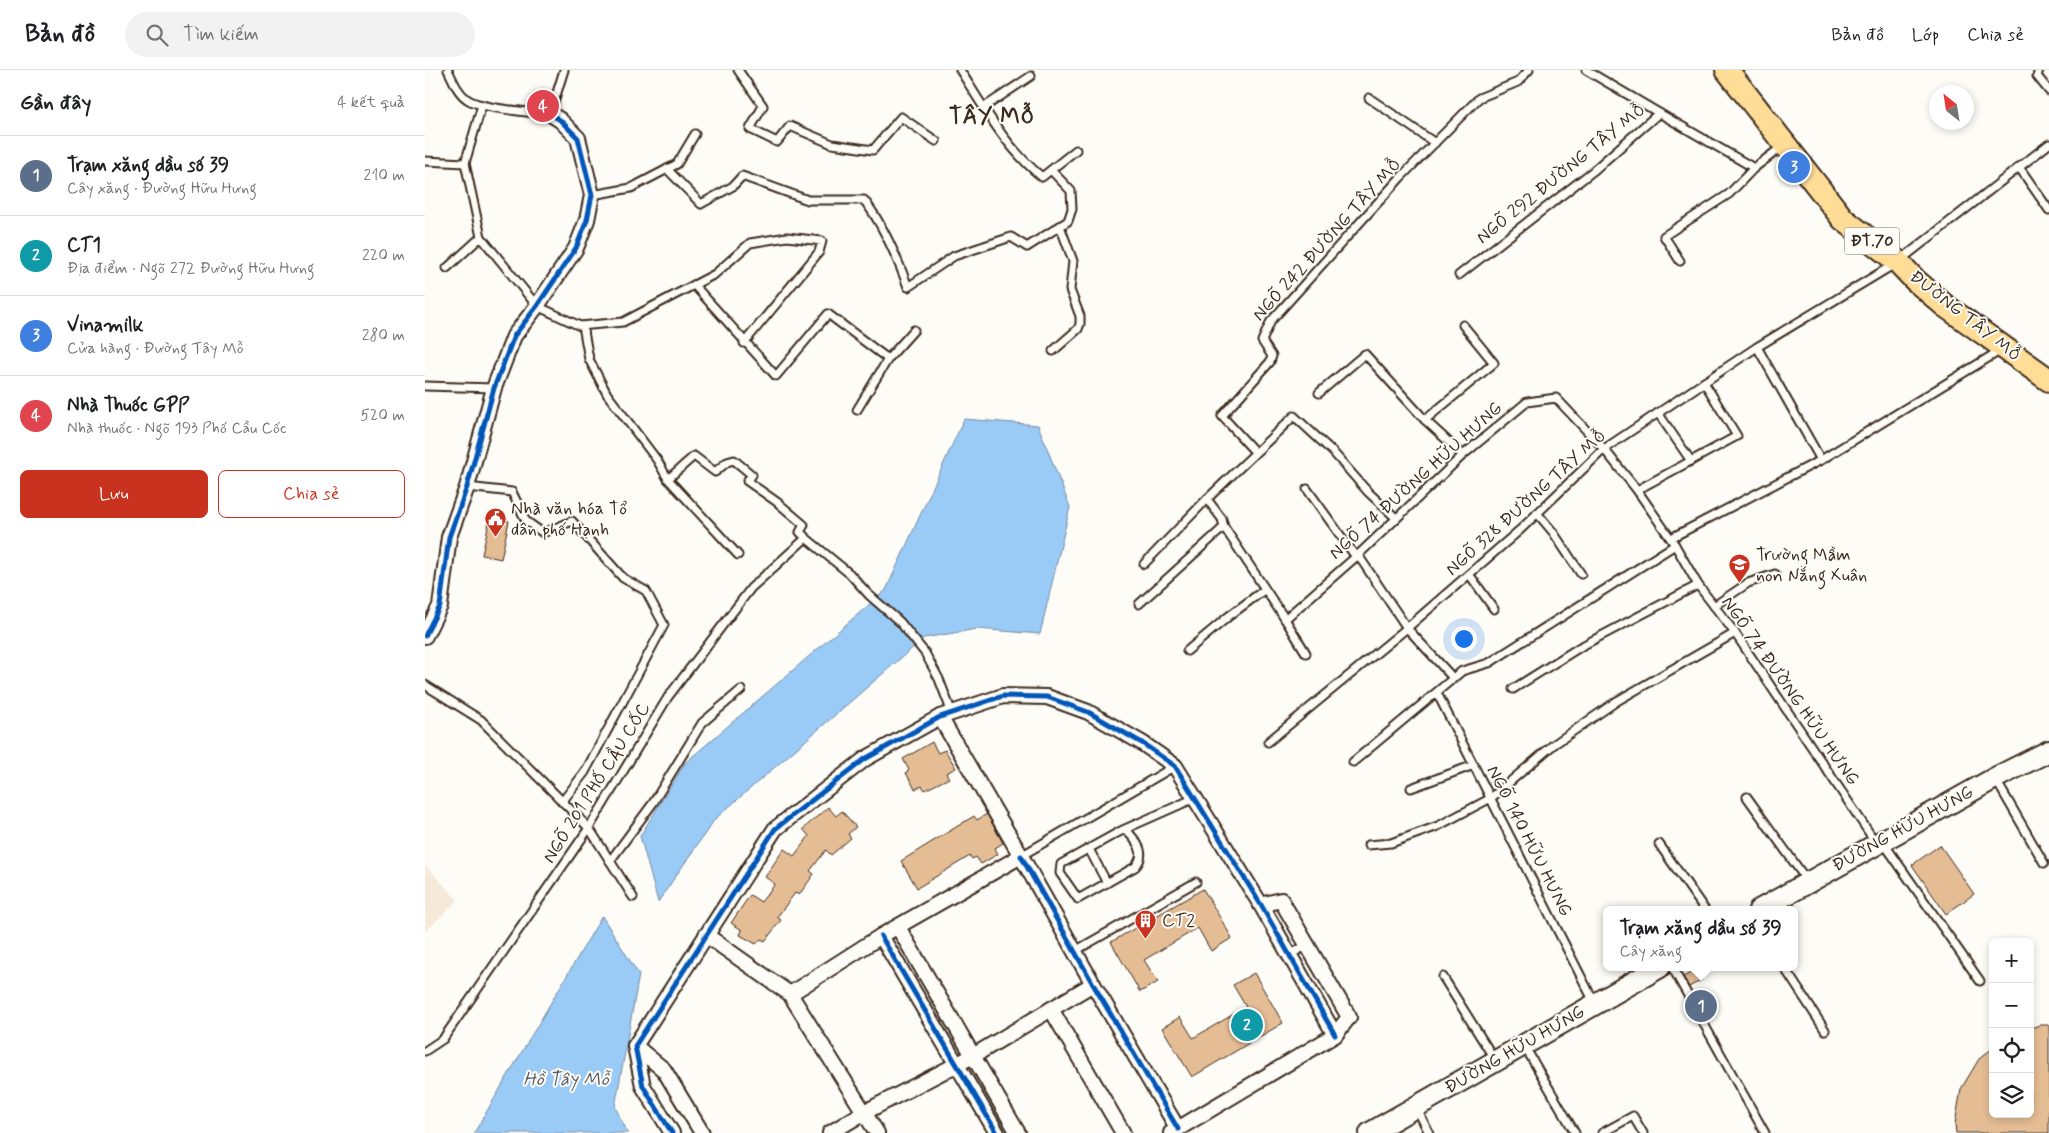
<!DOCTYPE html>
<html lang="vi">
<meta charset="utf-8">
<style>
:root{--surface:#fff;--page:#f2f2f2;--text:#202124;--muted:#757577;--line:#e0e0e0;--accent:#c8321e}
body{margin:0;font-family:Mynerve,sans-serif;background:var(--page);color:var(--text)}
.controls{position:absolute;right:15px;bottom:15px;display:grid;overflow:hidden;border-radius:8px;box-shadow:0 2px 8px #0003}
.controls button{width:45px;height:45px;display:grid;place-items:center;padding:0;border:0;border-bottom:1px solid var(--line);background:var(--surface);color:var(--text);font:25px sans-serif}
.compass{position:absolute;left:1504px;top:15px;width:45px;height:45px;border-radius:50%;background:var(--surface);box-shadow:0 2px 8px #0003;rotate:330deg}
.you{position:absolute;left:1038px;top:568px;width:18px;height:18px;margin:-12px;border:4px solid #fff;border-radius:50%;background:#1a73e8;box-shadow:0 0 0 8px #1a73e833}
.badge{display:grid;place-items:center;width:32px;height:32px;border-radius:50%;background:var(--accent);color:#fff;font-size:16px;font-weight:700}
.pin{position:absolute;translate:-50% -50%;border:2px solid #fff;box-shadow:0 1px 5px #0006}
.popup{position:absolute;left:1178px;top:836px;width:195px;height:65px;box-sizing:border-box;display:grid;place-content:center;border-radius:8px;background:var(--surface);filter:drop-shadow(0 1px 4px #0005);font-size:16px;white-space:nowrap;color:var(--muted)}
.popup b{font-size:19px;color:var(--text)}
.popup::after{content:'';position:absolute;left:50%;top:100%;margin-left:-10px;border:10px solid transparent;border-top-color:var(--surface)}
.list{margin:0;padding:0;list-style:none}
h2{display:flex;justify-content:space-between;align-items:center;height:65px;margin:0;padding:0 20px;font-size:21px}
h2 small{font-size:16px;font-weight:400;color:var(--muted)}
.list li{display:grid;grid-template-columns:32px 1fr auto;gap:15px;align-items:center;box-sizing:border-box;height:80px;padding:0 20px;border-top:1px solid var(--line)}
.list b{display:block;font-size:19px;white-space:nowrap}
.list p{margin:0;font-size:16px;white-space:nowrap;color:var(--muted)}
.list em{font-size:16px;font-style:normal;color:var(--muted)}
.actions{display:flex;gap:10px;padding:15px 20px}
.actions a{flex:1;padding:11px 0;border:1px solid var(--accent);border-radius:8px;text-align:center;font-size:18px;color:var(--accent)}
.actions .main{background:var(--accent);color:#fff}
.icon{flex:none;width:28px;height:28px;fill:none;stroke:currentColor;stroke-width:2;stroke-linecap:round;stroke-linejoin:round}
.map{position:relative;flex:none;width:1624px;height:1063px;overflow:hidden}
header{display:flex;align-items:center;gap:30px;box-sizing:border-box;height:70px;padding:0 25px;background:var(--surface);border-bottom:1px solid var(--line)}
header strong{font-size:24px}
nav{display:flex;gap:28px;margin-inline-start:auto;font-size:18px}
.search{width:350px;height:45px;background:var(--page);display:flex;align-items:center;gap:12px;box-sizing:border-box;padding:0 18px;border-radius:28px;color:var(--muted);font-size:19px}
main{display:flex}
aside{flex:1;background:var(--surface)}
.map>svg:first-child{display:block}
</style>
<header>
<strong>Bản đồ</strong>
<div class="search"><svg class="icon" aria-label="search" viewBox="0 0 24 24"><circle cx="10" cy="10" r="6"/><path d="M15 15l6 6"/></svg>Tìm kiếm</div>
<nav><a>Bản đồ</a><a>Lớp</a><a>Chia sẻ</a></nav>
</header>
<main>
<aside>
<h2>Gần đây<small>4 kết quả</small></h2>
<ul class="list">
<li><span class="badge" style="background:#5c6f8a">1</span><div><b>Trạm xăng dầu số 39</b><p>Cây xăng · Đường Hữu Hưng</p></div><em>210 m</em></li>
<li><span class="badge" style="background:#0f9aa8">2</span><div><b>CT1</b><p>Địa điểm · Ngõ 272 Đường Hữu Hưng</p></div><em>220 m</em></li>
<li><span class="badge" style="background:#3f7fe0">3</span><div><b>Vinamilk</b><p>Cửa hàng · Đường Tây Mỗ</p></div><em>280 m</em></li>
<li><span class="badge" style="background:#e0444e">4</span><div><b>Nhà Thuốc GPP</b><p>Nhà thuốc · Ngõ 193 Phố Cầu Cốc</p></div><em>520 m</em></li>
</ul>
<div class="actions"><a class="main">Lưu</a><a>Chia sẻ</a></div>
</aside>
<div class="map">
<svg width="1624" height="1063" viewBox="0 0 1624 1063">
<rect width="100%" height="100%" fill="#fdfcf7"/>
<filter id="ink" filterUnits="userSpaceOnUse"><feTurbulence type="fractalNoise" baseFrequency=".02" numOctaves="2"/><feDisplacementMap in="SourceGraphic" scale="10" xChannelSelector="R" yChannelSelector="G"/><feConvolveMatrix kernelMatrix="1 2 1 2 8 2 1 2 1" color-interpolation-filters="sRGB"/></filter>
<g filter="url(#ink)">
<polygon fill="#f6e9da" points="0,795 33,830 0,862"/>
<g fill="#9acaf6" stroke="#748aa0">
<polygon points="539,349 613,355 645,437 615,564 552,559 499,568 290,749 233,832 215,766 260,693 461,520"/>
<polygon points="177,846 214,905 190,1037 203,1063 49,1063"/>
</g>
<g fill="#e5bd95" stroke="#3b2a1e">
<polygon points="65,447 84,451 76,489 57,485"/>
<polygon points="507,672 513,683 520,680 531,698 521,703 524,708 500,720 497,716 490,719 481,703 484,700 478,689"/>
<polygon points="403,737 411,746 417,741 431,757 423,764 426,768 406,785 401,780 385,801 389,804 374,825 370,823 352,847 356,850 340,871 336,869 331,874 315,865 317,860 306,853 325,825 336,832 350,814 340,807 352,789 359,779 369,786 384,766 378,759"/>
<polygon points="562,744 578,773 570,778 573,784 556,794 551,787 547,789 545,786 492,818 476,791 549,746 552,750"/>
<polygon points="1515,775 1549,824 1521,844 1487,795"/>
<polygon points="778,819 807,868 786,881 773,858 719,890 733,912 715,922 686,872"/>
<polygon points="1271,900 1277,910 1264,917 1258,907"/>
<polygon points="829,903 858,953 767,1007 737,958 755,947 768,968 821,937 808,915"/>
<polygon points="1615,955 1624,955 1624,1063 1531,1063 1530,1054 1536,1019 1554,989 1568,978 1568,1044 1605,1044 1605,958"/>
</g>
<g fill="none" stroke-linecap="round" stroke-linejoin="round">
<defs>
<g id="service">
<path d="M23,0C28,10 32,22 42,29C55,39 108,42 127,45L130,29L139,0"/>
<polyline points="313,0 338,36 325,59 352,72 365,56 407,74 448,80 476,47 511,71"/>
<path d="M535,0C559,38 581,78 617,107L651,80"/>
<polyline points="1161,0 1234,43"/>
<polyline points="1614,0 1612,6 1624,21"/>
<polyline points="944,28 1010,73"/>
<polyline points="558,38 606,6"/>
<polyline points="0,91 40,93"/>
<polyline points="1594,97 1624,140"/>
<path d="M242,99L276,134L308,116L317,106L383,130H439C457,153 473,190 483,217L529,186L586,167L602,177L643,151L647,139L646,121L626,100"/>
<polyline points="167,125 206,118 252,94 270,64"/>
<polyline points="56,167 40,93 57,35"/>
<polyline points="1255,191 1239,166 1304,124 1329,98"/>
<polyline points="22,198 56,167 112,236 155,256 198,252 290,204 325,173 362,167 397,171 394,182 319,273"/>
<polyline points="1034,205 1168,101 1234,43 1329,98 1358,76"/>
<polyline points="269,215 351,306 403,244 463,289"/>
<polyline points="158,256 164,289 182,324 232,390 243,409 313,485"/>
<polyline points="1332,277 1396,390"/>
<polyline points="628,281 653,259 655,254 655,246 645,220 648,191 635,156"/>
<polyline points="0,316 69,318"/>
<polyline points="894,323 940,284 1000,350 1038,385"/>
<polyline points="432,340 463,289 489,260"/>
<polyline points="1233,343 1266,391"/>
<polyline points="1000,350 1069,293 1038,255"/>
<polyline points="830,382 797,346 845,292 847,286 837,271 846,251 975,108 1054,28 1093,12 1104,0"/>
<polyline points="243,409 269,386 290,402 302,392 309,390 327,405 322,411 352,432 379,455 375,462 381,468 425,504 444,525 475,552 500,583 514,609 527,643"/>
<polyline points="42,417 87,422 101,451 118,463 147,451 198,508 221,521 239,555 160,702 137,732"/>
<polyline points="882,419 931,487"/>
<polyline points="1212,420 1312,366 1279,312"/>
<polyline points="782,429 797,449 799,457 860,549 933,485 1038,385 1102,332 1131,328 1179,379 1212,420 1250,475 1273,515 1310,563 1451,773"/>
<polyline points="1112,443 1128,462 1156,504"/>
<polyline points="1246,468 1396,390 1576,280"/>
<polyline points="933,485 982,558 1028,608"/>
<polyline points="719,494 782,429 869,346 908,382 943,422 971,448"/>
<polyline points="1044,504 1069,539"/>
<polyline points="714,534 799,457"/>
<polyline points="1289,536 1323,513 1350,504"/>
<polyline points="860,549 881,583"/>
<polyline points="762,581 804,546 839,520"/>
<polyline points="0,615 56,650 164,758 208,827"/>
<polyline points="1088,619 1155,577 1273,515"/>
<polyline points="1012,623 1169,932"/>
<polyline points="843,672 982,558 1096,459 1179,379 1332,277 1473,192 1624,74"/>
<polyline points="928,692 1037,601 1064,593 1250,475"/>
<polyline points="1571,710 1619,793"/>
<polyline points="986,718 1049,695"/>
<polyline points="1322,727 1383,812"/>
<path d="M700,759C711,770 723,783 710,797L653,829L635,803L636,794L692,763L700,759L770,728"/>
<polyline points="1458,772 1555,911"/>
<polyline points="1234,774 1280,840"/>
<polyline points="943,775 966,773 1013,756 1066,728 1128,675 1192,631 1310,563"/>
<polyline points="664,779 682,813"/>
<polyline points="596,786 750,696"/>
<polyline points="185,791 228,733 277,653 316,620"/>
<polyline points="650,881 771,812"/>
<polyline points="865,885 883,874"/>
<polyline points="1247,897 1340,1063"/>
<polyline points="1359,897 1400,960"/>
<polyline points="1018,907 1070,990"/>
<polyline points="1100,977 1150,1063"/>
<polyline points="0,981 18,969 164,758 243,627 326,518 381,468"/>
<polyline points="991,1037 1004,1063"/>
<polyline points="1177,1063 1208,1046 1218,1063"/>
</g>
<g id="minor">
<polyline points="0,566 15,536 24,467 42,417 69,318 89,266 112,236 151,178 162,150 167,125 153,68 135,50 127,45"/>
<polyline points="596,786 668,914 753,1059"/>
<polyline points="473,857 593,1063"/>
<polyline points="281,865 365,924 452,1063"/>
<polyline points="456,866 572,1063"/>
<polyline points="365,924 456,866 596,786 515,647"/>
<polyline points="626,939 698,1063"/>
<polyline points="210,976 239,1000 277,1063"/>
<polyline points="247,1063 218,1016 210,976 350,759 440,689 515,647 578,626 622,627 663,642 717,673 750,696 836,835 910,965"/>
<polyline points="405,1063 440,1042 548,986 668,914"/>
<polyline points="746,1063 910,965 924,947 856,830 836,835"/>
</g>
<g id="secondary">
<polyline points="1334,840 1570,708 1624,681"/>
<polyline points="945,1063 1235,897"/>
</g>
<polyline id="primary" points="1302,0 1418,149 1473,192 1490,210 1519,235 1624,310"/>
</defs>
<use href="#service" stroke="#3b2a1e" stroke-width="11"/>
<use href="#minor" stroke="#3b2a1e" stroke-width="18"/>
<use href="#secondary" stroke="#3b2a1e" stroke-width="24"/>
<use href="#primary" stroke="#3b2a1e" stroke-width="26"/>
<use href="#service" stroke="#fdfcf7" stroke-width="7"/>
<use href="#minor" stroke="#fdfcf7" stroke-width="14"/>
<use href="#secondary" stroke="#fdfcf7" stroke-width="20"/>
<use href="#primary" stroke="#ffdd96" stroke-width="22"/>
<defs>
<g id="cycleway">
<polyline points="0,566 15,536 24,467 42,417 69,318 89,266 112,236 151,178 162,150 167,125 153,68 135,50 127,45"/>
<polyline points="596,786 668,914 753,1059"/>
<polyline points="456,866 572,1063"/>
<polyline points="247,1063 218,1016 210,976 350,759 440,689 515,647 578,626 622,627 663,642 717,673 750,696 836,835 910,965"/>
</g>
</defs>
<use href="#cycleway" stroke="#fdfcf7" stroke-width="8"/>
<use href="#cycleway" stroke="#0057b8" stroke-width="5"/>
</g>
</g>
<defs>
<symbol id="civic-pin" viewBox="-11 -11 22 30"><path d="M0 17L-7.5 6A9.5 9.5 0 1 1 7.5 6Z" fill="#c8321e" stroke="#fdfcf7"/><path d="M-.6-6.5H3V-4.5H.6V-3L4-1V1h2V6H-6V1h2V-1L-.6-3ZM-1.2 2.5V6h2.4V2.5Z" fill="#fff"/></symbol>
<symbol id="school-pin" viewBox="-11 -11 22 30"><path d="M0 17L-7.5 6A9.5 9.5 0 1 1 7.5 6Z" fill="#c8321e" stroke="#fdfcf7"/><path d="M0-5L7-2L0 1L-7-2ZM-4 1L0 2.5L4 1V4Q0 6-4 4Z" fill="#fff"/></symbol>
<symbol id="building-pin" viewBox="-11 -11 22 30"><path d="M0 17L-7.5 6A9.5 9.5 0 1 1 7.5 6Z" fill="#c8321e" stroke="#fdfcf7"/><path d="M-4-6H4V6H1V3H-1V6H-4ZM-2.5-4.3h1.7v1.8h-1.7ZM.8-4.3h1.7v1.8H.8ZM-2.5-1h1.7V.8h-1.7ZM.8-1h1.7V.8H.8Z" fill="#fff"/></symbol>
</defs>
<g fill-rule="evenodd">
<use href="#civic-pin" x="58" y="436" width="25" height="34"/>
<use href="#school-pin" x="1302" y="482" width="25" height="34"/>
<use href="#building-pin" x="708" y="838" width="25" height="34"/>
</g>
<g text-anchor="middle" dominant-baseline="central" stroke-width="4" stroke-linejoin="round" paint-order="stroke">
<rect fill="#fdfcf7" stroke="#75695f" stroke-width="1" x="1419.5" y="157.5" width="55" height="27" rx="4"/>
<g font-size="16" font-weight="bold" fill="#3b2a1e">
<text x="1447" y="171">ĐT.70</text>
</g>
<g font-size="18" fill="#3b2a1e" stroke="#fdfcf7">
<text transform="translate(1136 104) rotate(-39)">NGÕ 292 ĐƯỜNG TÂY MỖ</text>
<text transform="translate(902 170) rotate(-48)">NGÕ 242 ĐƯỜNG TÂY MỖ</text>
<text transform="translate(1540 246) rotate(38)">ĐƯỜNG TÂY MỖ</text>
<text transform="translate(991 411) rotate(-42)">NGÕ 74 ĐƯỜNG HỮU HƯNG</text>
<text transform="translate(1101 433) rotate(-42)">NGÕ 328 ĐƯỜNG TÂY MỖ</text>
<text transform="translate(1365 621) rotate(55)">NGÕ 74 ĐƯỜNG HỮU HƯNG</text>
<text transform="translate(172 713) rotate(-58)">NGÕ 201 PHỐ CẦU CỐC</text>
<text transform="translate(1478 759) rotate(-29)">ĐƯỜNG HỮU HƯNG</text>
<text transform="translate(1104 771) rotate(63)">NGÕ 140 HỮU HƯNG</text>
<text transform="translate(1090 980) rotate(-30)">ĐƯỜNG HỮU HƯNG</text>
</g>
<g font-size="18" fill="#3b2a1e" stroke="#fdfcf7" text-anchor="start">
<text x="86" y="439">Nhà văn hóa Tổ<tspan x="86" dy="21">dân phố Hạnh</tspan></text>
<text x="1331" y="485">Trường Mầm<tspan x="1331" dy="21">non Nắng Xuân</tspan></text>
<text x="737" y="851">CT2</text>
</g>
<g font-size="19" font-style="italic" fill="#585a5f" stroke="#fdfcf7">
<text x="141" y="1009">Hồ Tây Mỗ</text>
</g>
<g font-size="22" font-weight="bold" letter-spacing="1" fill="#3b2a1e" stroke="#fdfcf7">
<text x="567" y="47">TÂY MỖ</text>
</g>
</g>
</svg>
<div class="controls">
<button>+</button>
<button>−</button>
<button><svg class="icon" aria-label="locate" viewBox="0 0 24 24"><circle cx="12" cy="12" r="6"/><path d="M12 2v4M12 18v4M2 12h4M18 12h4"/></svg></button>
<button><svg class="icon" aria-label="layers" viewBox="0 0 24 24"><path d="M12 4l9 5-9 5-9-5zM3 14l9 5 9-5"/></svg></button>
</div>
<svg class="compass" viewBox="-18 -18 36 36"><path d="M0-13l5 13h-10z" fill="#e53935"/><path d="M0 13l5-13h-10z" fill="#757577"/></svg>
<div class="you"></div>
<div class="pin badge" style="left:1276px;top:936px;background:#5c6f8a">1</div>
<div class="popup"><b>Trạm xăng dầu số 39</b>Cây xăng</div>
<div class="pin badge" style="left:822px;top:955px;background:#0f9aa8">2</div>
<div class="pin badge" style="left:1369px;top:97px;background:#3f7fe0">3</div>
<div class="pin badge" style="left:118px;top:36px;background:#e0444e">4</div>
</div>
</main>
